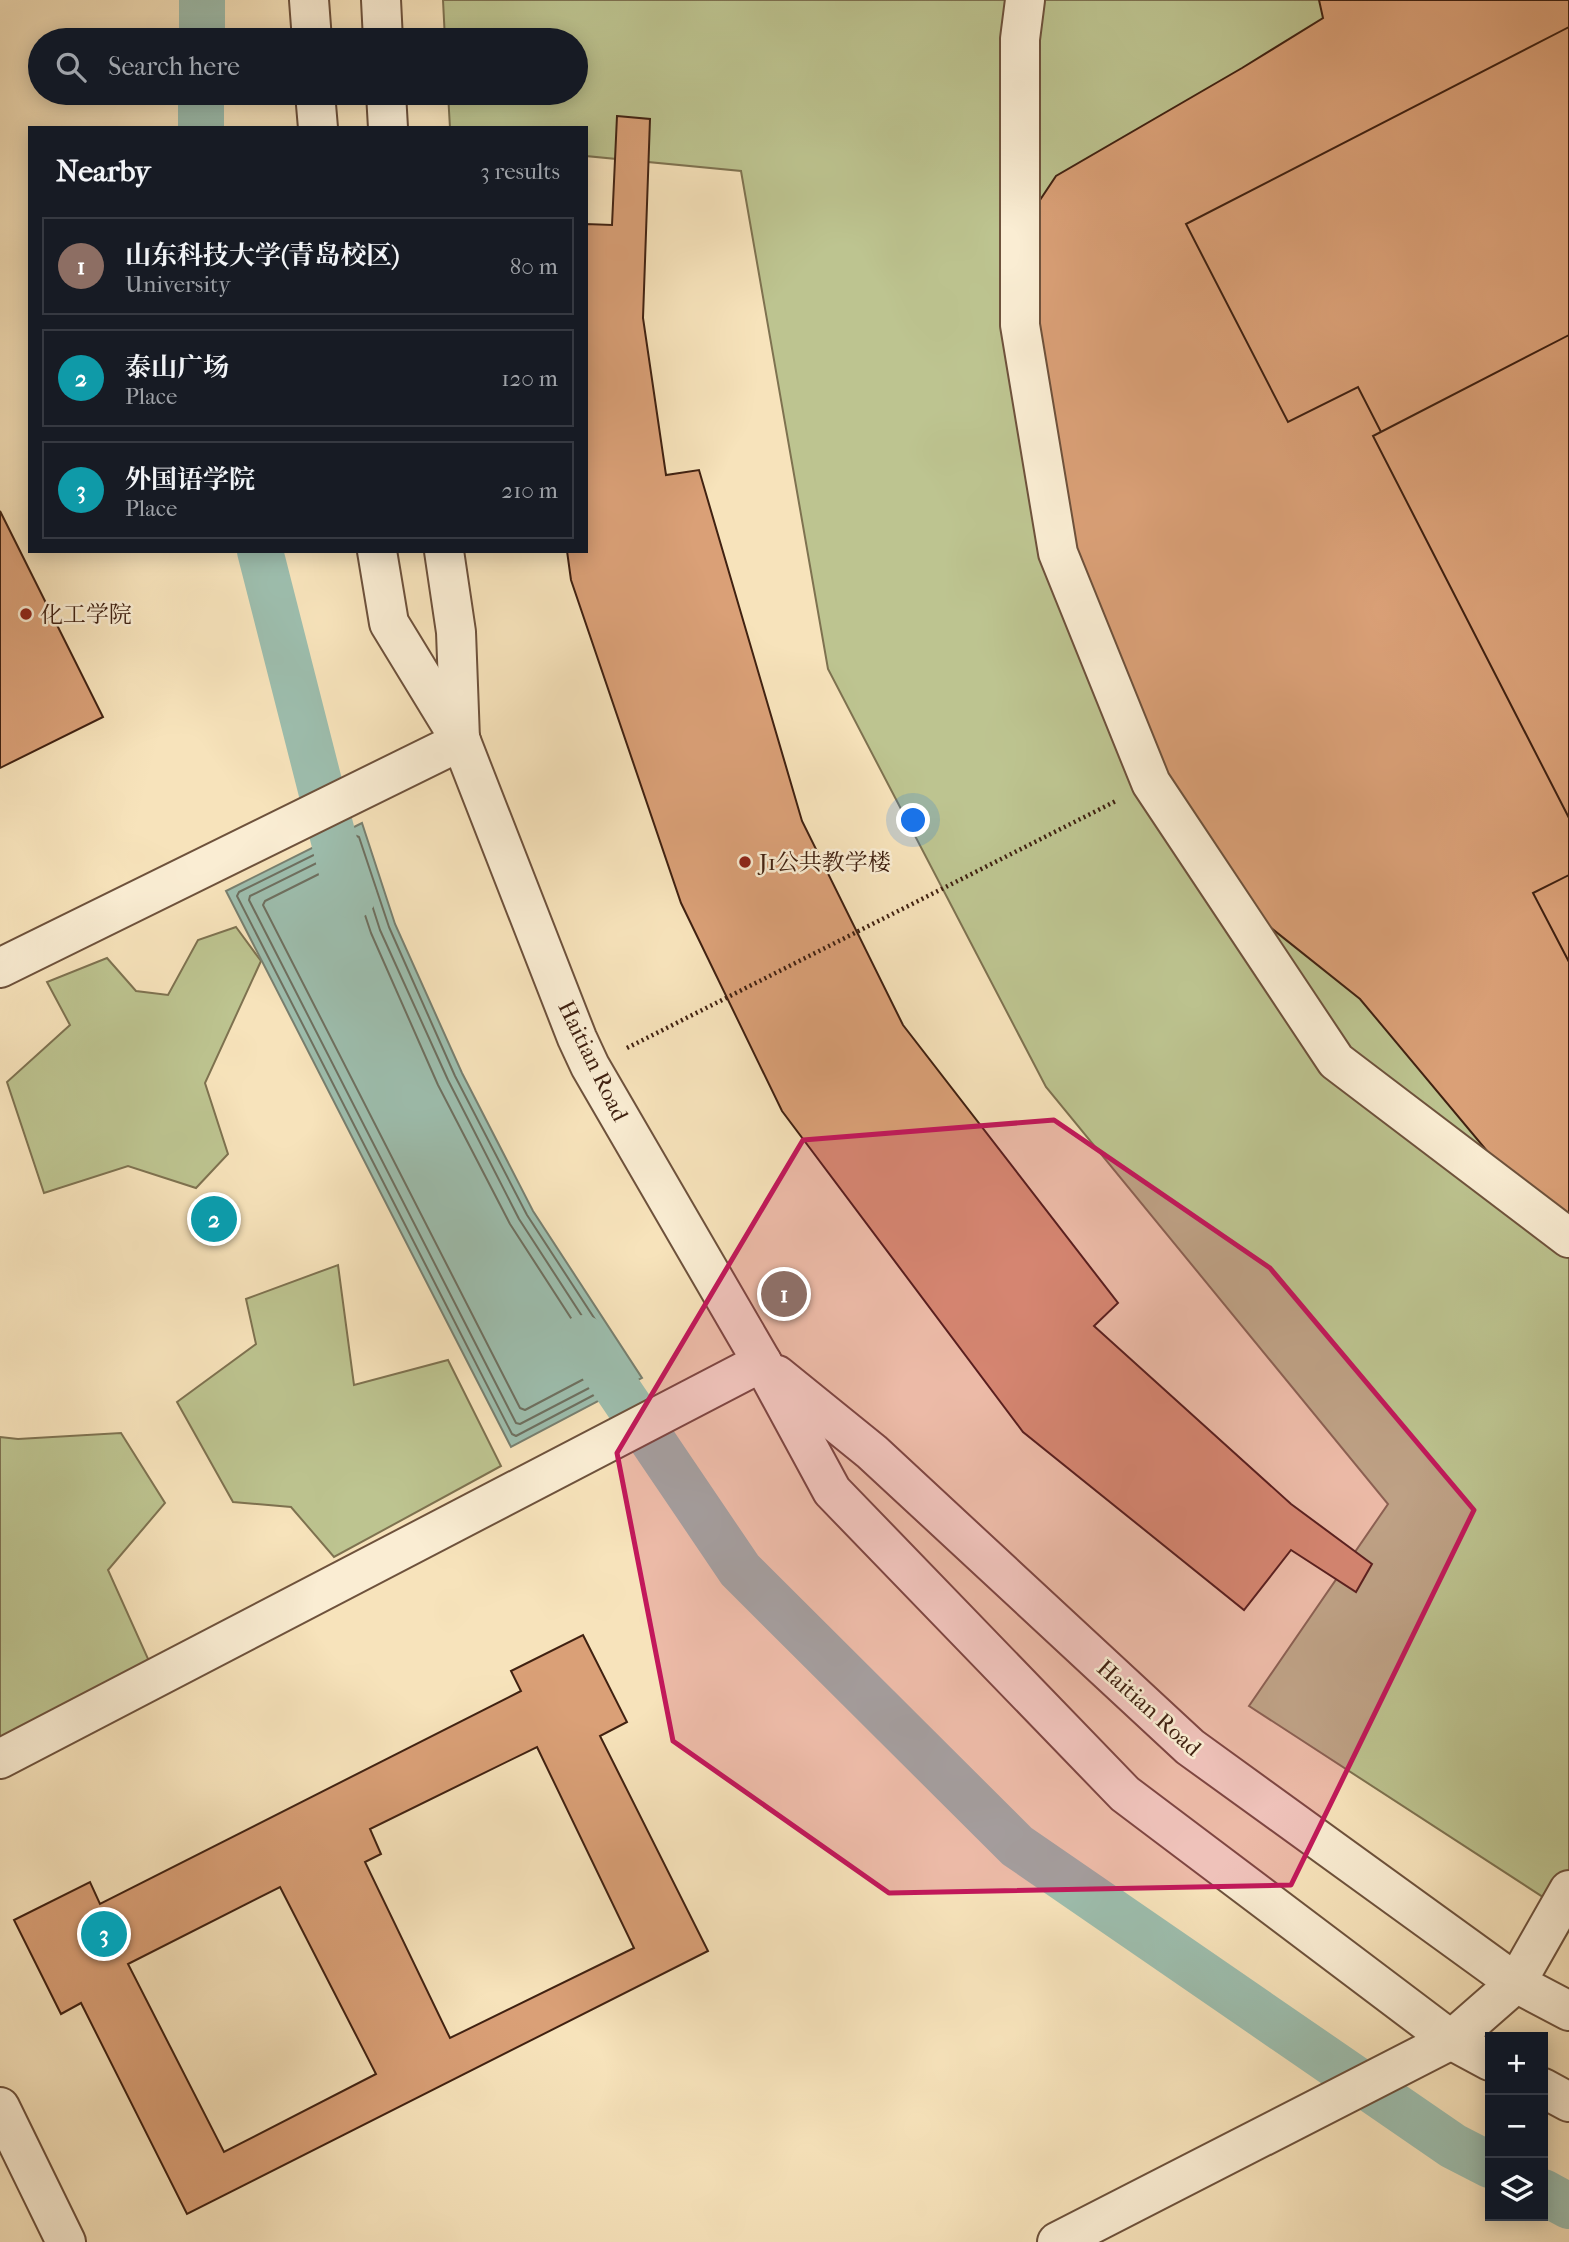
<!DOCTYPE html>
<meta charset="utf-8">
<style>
:root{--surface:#171b24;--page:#242831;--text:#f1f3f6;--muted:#9ea1a6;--line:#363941;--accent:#7c3aed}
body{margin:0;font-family:"IM FELL French Canon","Noto Serif SC",serif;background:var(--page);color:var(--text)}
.controls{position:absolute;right:21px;bottom:21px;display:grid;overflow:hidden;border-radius:0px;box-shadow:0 4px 18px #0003}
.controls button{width:63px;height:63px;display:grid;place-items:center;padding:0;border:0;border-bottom:2px solid var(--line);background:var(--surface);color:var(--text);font:35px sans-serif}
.you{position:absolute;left:914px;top:821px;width:24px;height:24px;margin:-18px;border:5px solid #fff;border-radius:50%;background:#1a73e8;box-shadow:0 0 0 10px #1a73e833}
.badge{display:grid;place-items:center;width:46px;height:46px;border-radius:50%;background:var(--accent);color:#fff;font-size:23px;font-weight:700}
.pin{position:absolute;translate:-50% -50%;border:4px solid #fff;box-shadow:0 2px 7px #0006}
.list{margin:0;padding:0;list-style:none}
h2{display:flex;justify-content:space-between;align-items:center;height:91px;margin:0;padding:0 28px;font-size:30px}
h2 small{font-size:23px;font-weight:400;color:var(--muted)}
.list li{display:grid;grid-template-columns:46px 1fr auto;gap:21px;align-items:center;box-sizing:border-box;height:98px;margin:0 14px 14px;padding:0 14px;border:2px solid var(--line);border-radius:0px}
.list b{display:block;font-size:26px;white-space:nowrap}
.list p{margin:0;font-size:23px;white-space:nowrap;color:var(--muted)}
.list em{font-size:23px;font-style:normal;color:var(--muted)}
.icon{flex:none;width:38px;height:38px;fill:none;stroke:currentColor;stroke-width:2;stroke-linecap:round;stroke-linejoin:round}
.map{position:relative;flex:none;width:1569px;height:2242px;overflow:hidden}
.search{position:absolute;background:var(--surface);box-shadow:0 4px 18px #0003;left:28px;top:28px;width:560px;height:77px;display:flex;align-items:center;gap:18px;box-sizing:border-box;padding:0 24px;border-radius:38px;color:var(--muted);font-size:26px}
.panel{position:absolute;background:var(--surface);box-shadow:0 4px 18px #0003;left:28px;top:126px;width:560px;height:427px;border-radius:0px}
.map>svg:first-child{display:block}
</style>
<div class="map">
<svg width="1569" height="2242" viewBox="0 0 1569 2242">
<rect width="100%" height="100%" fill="#f7e3bb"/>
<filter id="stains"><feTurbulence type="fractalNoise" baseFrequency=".00286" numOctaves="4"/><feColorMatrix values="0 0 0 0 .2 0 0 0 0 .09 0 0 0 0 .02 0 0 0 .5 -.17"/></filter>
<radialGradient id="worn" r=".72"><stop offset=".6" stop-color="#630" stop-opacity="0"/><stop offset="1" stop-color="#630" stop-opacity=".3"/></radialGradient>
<g fill="#bdc490" stroke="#7e7250" stroke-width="2">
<polygon points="443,0 1569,0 1569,1914 1249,1706 1388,1504 1046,1087 828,669 741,171 586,156 586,128 450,128 448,93 576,93 576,40 445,40"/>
<polygon points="236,927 261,961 205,1083 228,1154 196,1188 128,1166 44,1193 7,1082 70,1025 47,982 107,958 136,991 168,995 198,940"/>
<polygon points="338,1265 354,1385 448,1360 501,1466 334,1557 291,1507 233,1502 177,1402 256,1344 246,1299"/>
<polygon points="121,1433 165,1503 108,1570 149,1661 0,1743 0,1437 18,1439"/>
</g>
<polygon fill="#9dbeae" stroke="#787f6f" stroke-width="2" points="362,823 395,924 462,1073 533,1211 642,1378 511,1447 226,891"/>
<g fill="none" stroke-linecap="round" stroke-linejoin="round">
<g stroke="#6e7060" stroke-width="2">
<polygon points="354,835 359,837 389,927 455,1076 527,1215 630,1373 628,1377 516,1436 512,1434 237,896 239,892"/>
<polygon points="349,847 354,849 380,930 448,1080 519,1219 617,1370 616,1374 520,1424 516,1423 249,900 250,896"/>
<polygon points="343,862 348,864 371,933 438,1085 510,1224 602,1366 601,1370 525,1410 520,1408 263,905 265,901"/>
</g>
<g stroke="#9dbeae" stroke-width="46">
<polyline points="202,40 202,0"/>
<polyline points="201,128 201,93"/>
<polyline points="260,551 343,876 353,896"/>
<polyline points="583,1338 740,1570 1017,1846 1453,2146 1490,2165"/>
<polyline points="1543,2192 1569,2206"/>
</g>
</g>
<g fill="#daa077" stroke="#402111" stroke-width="2" fill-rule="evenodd">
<polygon points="1319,0 1569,0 1569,1212 1543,1218 1360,999 1221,888 1096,648 1040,444 1020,230 1056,176 1242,68 1323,18"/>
<polygon points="1569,27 1569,799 1358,387 1288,422 1186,224"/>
<polygon points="617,116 650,119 643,318 666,475 699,470 802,821 903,1025 1118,1303 1094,1326 1291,1504 1372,1564 1356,1592 1291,1550 1244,1610 1023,1432 782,1111 681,903 571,580 567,551 586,551 586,224 612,225"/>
<polygon points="1569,335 1569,818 1373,436"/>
<polygon points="0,511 103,717 0,768"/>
<polygon points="1569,875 1569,962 1533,893"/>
<path d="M583,1635L627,1722L600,1736L708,1951L187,2214L81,2003L61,2014L14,1920L90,1882L100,1904L521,1691L511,1671ZM537,1747L634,1948L450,2038L365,1862L381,1854L370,1829ZM280,1887L376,2074L224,2152L128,1964Z"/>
</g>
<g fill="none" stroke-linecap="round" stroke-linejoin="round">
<defs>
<g id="minor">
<polyline points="309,0 312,40"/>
<polyline points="381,0 383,40"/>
<polyline points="1025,0 1020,39 1020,325 1058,553 1151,783 1336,1061 1569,1238"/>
<polyline points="315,93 318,128"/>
<polyline points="386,93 388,128"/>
<polyline points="377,551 389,623 461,741 577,1038 590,1066 762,1362 832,1491 1125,1794 1451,2040 1490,2061"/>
<polyline points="444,551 456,632 460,739"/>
<polyline points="0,968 461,741"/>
<polyline points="777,1375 872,1452 1190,1747 1516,1983 1569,2011"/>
<polyline points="0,1759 762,1362"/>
<polyline points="1543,2088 1569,2102"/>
<polyline points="0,2107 66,2242"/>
<polyline points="1057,2242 1451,2040 1516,1983 1569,1890"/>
</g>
</defs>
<use href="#minor" stroke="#6e523c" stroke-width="42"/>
<polyline stroke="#402111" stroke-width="4.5" stroke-dasharray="2 3.5" stroke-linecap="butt" points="627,1048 1116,801"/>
<use href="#minor" stroke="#faedd3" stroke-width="38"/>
</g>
<path fill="#c2185b" fill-opacity="0.2" stroke="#c2185b" stroke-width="5" stroke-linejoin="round" d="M1054,1120L1270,1268L1474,1510L1291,1885L889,1893L673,1741L617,1453L803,1140Z"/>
<g fill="#8f2418" stroke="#faedd3" stroke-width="2.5">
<circle cx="26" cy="614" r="7"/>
<circle cx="745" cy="862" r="7"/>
</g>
<g text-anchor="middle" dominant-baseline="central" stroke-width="5" stroke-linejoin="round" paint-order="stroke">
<g font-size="23" fill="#402111" stroke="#faedd3" text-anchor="start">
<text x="40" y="614">化工学院</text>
<text x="759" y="862">J1公共教学楼</text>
</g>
<g font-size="23" fill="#402111" stroke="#faedd3">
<text transform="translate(593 1061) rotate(64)">Haitian Road</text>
<text transform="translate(1149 1708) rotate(42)">Haitian Road</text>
</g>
</g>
<rect width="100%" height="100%" filter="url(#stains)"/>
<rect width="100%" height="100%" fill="url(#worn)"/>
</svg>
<div class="controls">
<button>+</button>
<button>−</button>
<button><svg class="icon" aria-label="layers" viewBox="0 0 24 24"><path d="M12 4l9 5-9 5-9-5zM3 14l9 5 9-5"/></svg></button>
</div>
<div class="you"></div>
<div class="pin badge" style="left:784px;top:1294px;background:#8d6e63">1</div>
<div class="pin badge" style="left:214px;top:1219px;background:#0f9aa8">2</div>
<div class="pin badge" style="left:104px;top:1934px;background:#0f9aa8">3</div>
<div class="search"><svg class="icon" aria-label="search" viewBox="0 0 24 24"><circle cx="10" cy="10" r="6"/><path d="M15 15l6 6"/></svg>Search here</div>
<section class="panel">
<h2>Nearby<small>3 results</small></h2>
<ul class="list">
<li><span class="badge" style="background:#8d6e63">1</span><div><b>山东科技大学(青岛校区)</b><p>University</p></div><em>80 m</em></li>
<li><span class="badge" style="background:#0f9aa8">2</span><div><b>泰山广场</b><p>Place</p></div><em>120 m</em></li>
<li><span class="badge" style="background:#0f9aa8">3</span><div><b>外国语学院</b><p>Place</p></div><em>210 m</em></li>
</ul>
</section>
</div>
